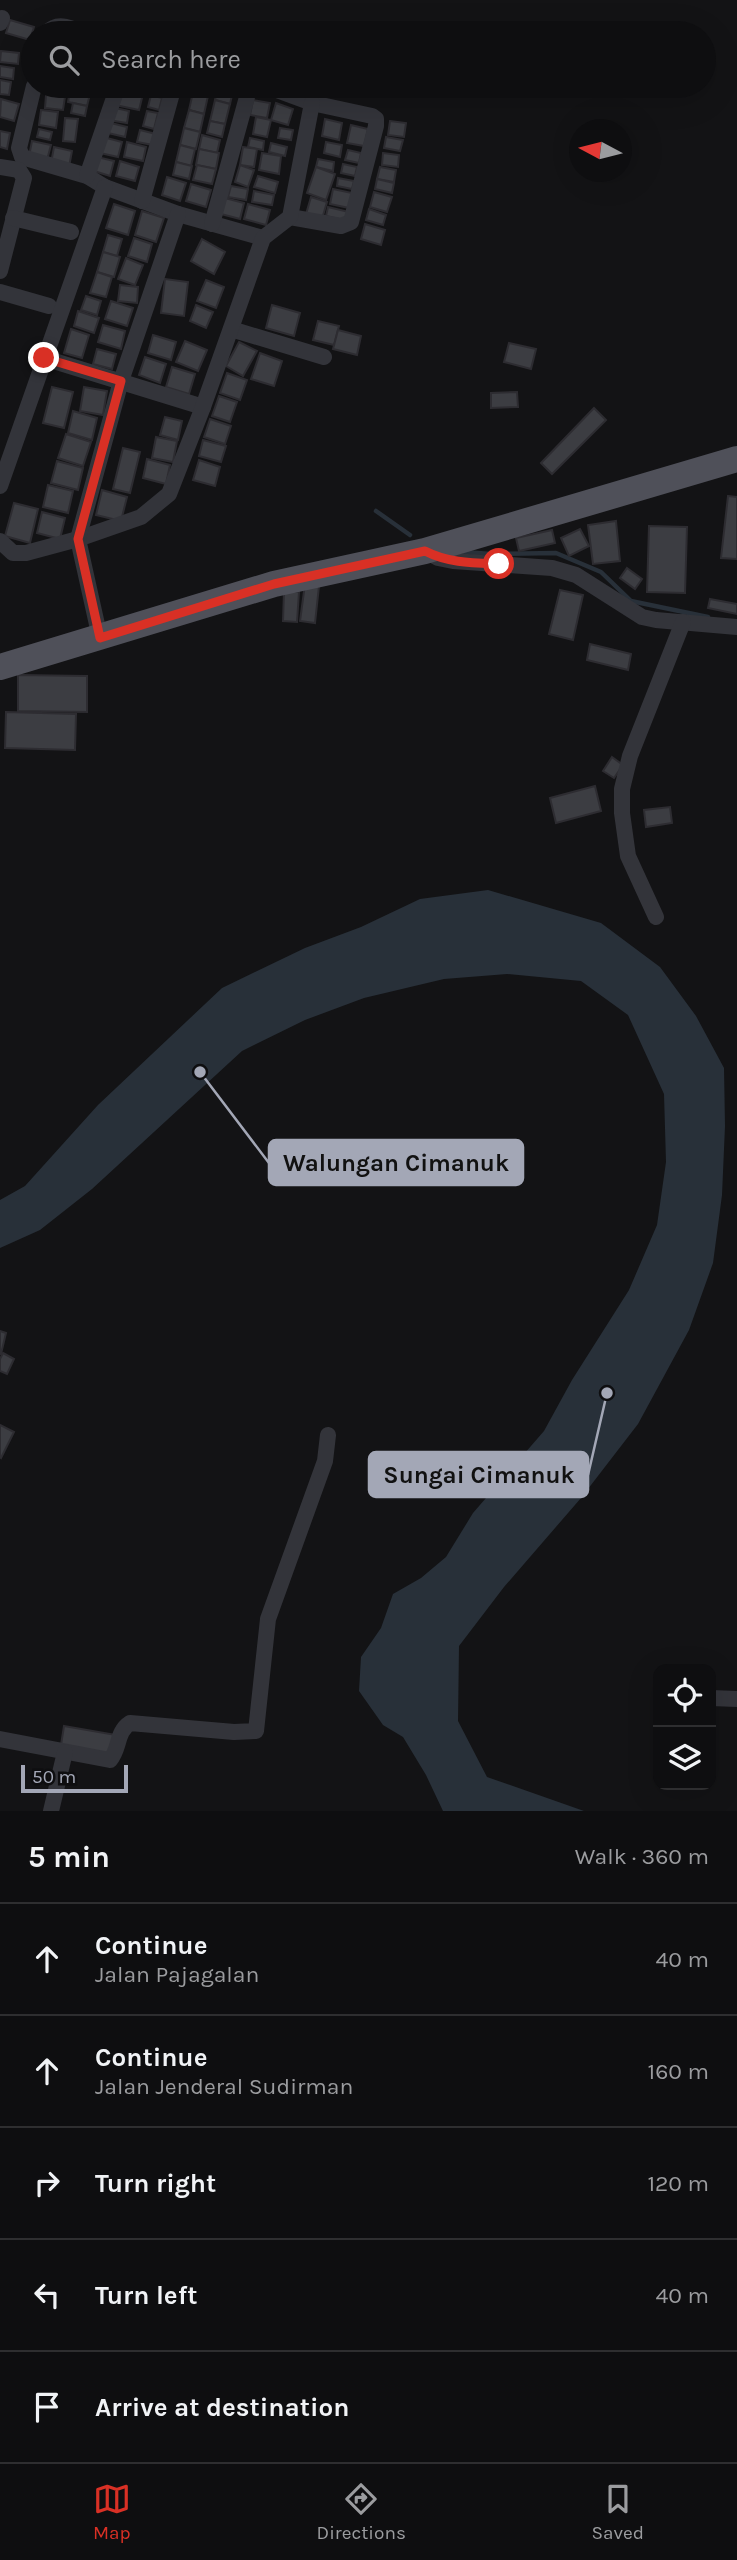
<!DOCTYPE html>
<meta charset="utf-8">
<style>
:root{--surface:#0e0e10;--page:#171719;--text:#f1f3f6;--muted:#9b9c9f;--line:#2e2e30;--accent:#d93025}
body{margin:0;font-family:Karla,sans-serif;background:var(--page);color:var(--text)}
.controls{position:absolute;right:21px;bottom:21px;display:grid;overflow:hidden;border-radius:14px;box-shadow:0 7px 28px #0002}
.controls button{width:63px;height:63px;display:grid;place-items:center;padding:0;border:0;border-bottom:2px solid var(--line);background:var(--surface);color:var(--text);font:35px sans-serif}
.compass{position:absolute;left:569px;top:119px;width:63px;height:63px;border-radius:50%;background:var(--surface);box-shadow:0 7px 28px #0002;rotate:277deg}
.scale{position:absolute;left:21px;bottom:18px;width:107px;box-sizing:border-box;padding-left:7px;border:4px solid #a3a7b6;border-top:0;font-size:19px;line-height:24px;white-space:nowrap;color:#a3a7b6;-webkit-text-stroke:5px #0e0e10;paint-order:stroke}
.stop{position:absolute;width:21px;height:21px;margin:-16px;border:5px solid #d93025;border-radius:50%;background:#fff}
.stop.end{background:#d93025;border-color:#fff;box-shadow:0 2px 7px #0008}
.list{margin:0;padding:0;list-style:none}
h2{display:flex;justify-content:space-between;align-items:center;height:91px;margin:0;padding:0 28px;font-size:30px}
h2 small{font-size:23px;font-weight:400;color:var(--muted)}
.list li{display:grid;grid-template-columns:46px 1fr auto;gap:21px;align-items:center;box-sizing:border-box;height:112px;padding:0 28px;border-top:2px solid var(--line)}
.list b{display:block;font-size:26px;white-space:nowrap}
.list p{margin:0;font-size:23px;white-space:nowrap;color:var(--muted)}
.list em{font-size:23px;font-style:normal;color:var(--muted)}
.icon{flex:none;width:38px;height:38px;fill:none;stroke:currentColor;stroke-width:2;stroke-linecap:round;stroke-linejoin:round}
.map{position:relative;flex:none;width:737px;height:1811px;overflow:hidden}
.search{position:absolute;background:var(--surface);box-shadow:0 7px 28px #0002;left:21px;right:21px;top:21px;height:77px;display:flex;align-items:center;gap:18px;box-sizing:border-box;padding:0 24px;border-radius:38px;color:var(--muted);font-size:26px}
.sheet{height:651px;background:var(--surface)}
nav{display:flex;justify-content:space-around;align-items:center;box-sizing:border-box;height:98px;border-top:2px solid var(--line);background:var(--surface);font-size:19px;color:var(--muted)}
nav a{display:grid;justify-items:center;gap:4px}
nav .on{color:var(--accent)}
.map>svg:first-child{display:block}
</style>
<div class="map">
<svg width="737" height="1811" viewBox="0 0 737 1811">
<rect width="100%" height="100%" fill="#131315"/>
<polygon fill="#283039" points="488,890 601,923 660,967 696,1016 724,1068 725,1126 722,1195 713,1263 689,1330 638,1424 581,1498 504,1587 459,1646 458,1721 487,1777 584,1811 443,1811 426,1775 403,1737 383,1725 359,1691 361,1657 381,1628 393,1594 421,1578 446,1557 473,1513 544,1431 572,1380 629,1290 657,1225 666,1162 664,1094 628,1015 581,981 507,974 444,979 364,998 305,1020 242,1051 92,1189 40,1230 0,1248 0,1200 25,1186 98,1105 222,988 305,948 361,927 420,899"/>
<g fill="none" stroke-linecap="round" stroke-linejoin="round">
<g stroke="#283039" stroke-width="4.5">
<polyline points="376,511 410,535"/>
<polyline points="464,552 491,554 556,553 601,572 631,601 708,617"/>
</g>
</g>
<g fill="#3c3d42" stroke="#2d2c31" stroke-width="2">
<polygon points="10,20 34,27 30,40 6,33"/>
<polygon points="1,51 19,53 18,64 0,62"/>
<polygon points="0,66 14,68 13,79 0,77"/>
<polygon points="0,80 11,82 9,95 0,94"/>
<polygon points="146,86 165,86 164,93 146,91"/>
<polygon points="195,86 210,86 208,96 193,92"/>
<polygon points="218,86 234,87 230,104 215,100"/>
<polygon points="119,88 143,94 139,110 115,105"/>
<polygon points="70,90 90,94 87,106 68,102"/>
<polygon points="193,92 208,96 204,114 189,110"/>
<polygon points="46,95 65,97 63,110 45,108"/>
<polygon points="151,95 162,98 159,110 148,107"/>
<polygon points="1,99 19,104 14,121 0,117"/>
<polygon points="215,100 230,104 225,124 210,121"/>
<polygon points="253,100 270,103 267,118 250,115"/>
<polygon points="73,103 87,106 85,116 71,113"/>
<polygon points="276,103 293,109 288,125 271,120"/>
<polygon points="111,107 129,111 127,123 108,120"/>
<polygon points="41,110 58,112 56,128 39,125"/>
<polygon points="189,110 204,114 200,132 184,128"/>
<polygon points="147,111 158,113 154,129 143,126"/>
<polygon points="256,117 271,120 267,137 253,134"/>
<polygon points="65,118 78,119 75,142 63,141"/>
<polygon points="325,119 342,123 339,140 322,136"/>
<polygon points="210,121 225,124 222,137 207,133"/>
<polygon points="390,121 406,123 404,137 388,135"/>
<polygon points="111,123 127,127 125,137 108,133"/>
<polygon points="351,125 368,129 364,146 347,143"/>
<polygon points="184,128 200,132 196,149 180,145"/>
<polygon points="280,128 293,130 291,140 278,138"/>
<polygon points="39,129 52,132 50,140 37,137"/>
<polygon points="140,130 156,134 153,145 137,142"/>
<polygon points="0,131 10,133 7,149 0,147"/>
<polygon points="202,135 220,140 217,153 199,149"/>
<polygon points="103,137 122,142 118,157 100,153"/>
<polygon points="386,137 403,140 400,151 384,148"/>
<polygon points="250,138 264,141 263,150 248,147"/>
<polygon points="32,141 51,145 47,160 29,156"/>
<polygon points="127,142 146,147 143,161 124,157"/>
<polygon points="326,142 342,145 340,157 324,153"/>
<polygon points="271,143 287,147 285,156 269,152"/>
<polygon points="180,145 195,149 191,166 176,162"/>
<polygon points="54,147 72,151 69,167 51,163"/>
<polygon points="243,147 257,149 254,167 240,165"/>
<polygon points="199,149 219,153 216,169 196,165"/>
<polygon points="348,150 361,153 359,163 345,160"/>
<polygon points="262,153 281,156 279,174 259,170"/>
<polygon points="383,153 399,155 398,167 382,165"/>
<polygon points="97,157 114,161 110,176 94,171"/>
<polygon points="318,159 334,162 333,171 316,167"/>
<polygon points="120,161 139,167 135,181 116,176"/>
<polygon points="176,162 192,166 189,179 173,175"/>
<polygon points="343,164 357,167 355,176 341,173"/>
<polygon points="197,165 216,169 212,184 193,180"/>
<polygon points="240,165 254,170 248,187 235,182"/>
<polygon points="316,167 335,174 326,200 307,193"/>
<polygon points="380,167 396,170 394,182 377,179"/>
<polygon points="258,176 278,182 275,193 254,187"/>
<polygon points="167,177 186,183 180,201 162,195"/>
<polygon points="338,178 354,181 352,189 337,186"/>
<polygon points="377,179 394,183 392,193 375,189"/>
<polygon points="191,184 211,190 206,207 186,201"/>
<polygon points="231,186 248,189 246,200 228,197"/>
<polygon points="333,189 352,193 349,208 330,204"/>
<polygon points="254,191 274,195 272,205 252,202"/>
<polygon points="374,192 392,197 387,212 370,207"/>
<polygon points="311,197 327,202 322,219 306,214"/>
<polygon points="225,198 244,203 240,219 221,214"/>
<polygon points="114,204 135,211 128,235 106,228"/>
<polygon points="248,204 270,210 266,225 244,219"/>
<polygon points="328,207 349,212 347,221 326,216"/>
<polygon points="369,209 386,215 383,225 366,220"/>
<polygon points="142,211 164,218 156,242 135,235"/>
<polygon points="365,224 385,230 381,245 361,239"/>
<polygon points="108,235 122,239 117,256 103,252"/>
<polygon points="134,238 152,244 147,262 128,256"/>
<polygon points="202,239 225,252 214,274 191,261"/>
<polygon points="103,252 120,257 114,277 97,272"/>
<polygon points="126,258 143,265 135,285 118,279"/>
<polygon points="97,272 112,277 106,297 90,293"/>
<polygon points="165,279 188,282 184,316 161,313"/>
<polygon points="206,280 224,287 216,308 197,301"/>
<polygon points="120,285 138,287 137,303 118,301"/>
<polygon points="86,296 101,301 97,315 81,310"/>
<polygon points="111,301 133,308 127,326 105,319"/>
<polygon points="196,305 213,312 206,328 190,321"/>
<polygon points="272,305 300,313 294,336 266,328"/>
<polygon points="78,311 99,318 94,333 74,326"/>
<polygon points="318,321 339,326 334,345 313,340"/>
<polygon points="103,325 125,331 121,349 98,342"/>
<polygon points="71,329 89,335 82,358 64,353"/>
<polygon points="338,330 361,336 357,355 333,349"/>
<polygon points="153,335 176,342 171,360 148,353"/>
<polygon points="185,341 207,350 198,371 176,362"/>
<polygon points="239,342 257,351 243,376 226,366"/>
<polygon points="509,343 536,349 531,369 504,362"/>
<polygon points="97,349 116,354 112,369 93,364"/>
<polygon points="260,353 282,361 274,386 251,379"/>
<polygon points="145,357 166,364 160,383 139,375"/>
<polygon points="172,367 195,374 189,394 166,387"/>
<polygon points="227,373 247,380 240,400 220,393"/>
<polygon points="52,387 73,392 64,428 43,423"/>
<polygon points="84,387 107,391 103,415 80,411"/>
<polygon points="517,392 518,407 491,408 491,393"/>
<polygon points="219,396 237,402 230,422 212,416"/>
<polygon points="594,408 606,420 552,474 541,463"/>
<polygon points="73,411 97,418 92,440 68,433"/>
<polygon points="165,417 182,421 178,440 160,435"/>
<polygon points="210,419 231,426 225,444 204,437"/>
<polygon points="66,434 91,442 83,466 58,458"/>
<polygon points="156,437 177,441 173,462 152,458"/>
<polygon points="203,440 226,446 221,462 199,456"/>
<polygon points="123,448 140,452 130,493 113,489"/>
<polygon points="147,459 170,465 166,484 143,478"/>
<polygon points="199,460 220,467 215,486 193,480"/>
<polygon points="57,461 83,468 78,490 51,483"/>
<polygon points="48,485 73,491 68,513 43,507"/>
<polygon points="102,490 127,497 121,521 96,515"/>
<polygon points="728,496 737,497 737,559 721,558"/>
<polygon points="14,503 38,509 30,543 5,536"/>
<polygon points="42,512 65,518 60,539 37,533"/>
<polygon points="616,521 620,561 593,564 588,525"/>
<polygon points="649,526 687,527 685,593 647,592"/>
<polygon points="580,529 589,546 569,556 561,538"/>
<polygon points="552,530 555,543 519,551 516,538"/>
<polygon points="627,568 642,579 635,589 620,578"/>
<polygon points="305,584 319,586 315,623 300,621"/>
<polygon points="560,590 583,595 573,640 549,634"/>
<polygon points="284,591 299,592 297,622 283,621"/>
<polygon points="710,599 737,604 737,614 708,608"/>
<polygon points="590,644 631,654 628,670 587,660"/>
<polygon points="18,675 87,676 87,712 18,711"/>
<polygon points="6,712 76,714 75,750 5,748"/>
<polygon points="612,757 623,765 614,778 603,771"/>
<polygon points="595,786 601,811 556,823 550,798"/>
<polygon points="670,807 672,823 646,827 644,810"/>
<polygon points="0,1331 6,1333 1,1354 0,1354"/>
<polygon points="3,1353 14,1359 7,1374 0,1371 0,1359"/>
<polygon points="0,1425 14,1432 1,1458 0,1457"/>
<polygon points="64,1726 116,1735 111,1757 61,1745"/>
</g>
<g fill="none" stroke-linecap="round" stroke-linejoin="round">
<g stroke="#33343a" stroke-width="16">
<polyline points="0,23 2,18"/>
<path d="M47,33C57,21 71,28 84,33"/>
<polyline points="34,86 19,148 22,157 87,176 105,187 178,214 263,238"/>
<polyline points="266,86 312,103 372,116 376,119 376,126 351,222 341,226 290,217"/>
<polyline points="0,167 19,170 24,178 0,271"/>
<polyline points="87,176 118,86"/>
<polyline points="142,201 174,86"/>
<polyline points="13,218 71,232"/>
<polyline points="212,224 250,86"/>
<polyline points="0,292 49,306"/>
<polyline points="231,329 324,357"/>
<polyline points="44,358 203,407"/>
<polyline points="0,486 105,187"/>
<polyline points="0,541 13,553 26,553 78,539 141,517 169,494 203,407 263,238 290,217 312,103"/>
<polyline points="427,552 438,558 453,561 552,568 576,575 642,617 656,620 737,627"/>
<polyline points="100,638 78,539 121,381 178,214"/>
<polyline points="656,917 628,856 622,813 622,789 630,756 683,622"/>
<polyline points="711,1698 737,1699"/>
<path d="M0,1739L110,1760C120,1749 116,1732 130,1723L234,1732L256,1731L268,1619L325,1461L328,1435"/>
<polyline points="51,1811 65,1752"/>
</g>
<polyline stroke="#4f5059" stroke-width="26" points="0,667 274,584 425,551 737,459"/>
</g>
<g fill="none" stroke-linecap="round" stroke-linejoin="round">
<path stroke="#d93025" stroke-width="9" d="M44,358L121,381L78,539L100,638L274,584L425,551C448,563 473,563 499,564"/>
</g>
<path fill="none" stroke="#a3a7b6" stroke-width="2.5" d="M200 1072L269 1163M607 1393L588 1475"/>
<g fill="#a3a7b6" stroke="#0e0e10" stroke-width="2.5">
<circle cx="200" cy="1072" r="7"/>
<circle cx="607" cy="1393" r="7"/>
</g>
<g fill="#a3a7b6" stroke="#a3a7b6" stroke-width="2.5">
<rect x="269" y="1140" width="254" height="45" rx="7"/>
<rect x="369" y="1452" width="219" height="45" rx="7"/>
</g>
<g font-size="24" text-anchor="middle" font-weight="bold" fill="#111">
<text x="396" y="1171">Walungan Cimanuk</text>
<text x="479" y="1483">Sungai Cimanuk</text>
</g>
</svg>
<div class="controls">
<button><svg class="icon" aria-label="locate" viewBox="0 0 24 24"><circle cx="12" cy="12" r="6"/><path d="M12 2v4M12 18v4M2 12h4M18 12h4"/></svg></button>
<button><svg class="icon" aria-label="layers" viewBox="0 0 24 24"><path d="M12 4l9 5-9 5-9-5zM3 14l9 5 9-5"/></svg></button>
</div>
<svg class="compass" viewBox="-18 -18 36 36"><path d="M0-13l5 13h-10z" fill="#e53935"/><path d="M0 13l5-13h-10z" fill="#9b9c9f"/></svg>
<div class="scale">50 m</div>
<div class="stop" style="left:499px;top:564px"></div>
<div class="stop end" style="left:44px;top:358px"></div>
<div class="search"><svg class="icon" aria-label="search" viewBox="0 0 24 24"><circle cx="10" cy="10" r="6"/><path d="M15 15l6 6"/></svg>Search here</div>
</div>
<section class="sheet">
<h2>5 min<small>Walk · 360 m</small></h2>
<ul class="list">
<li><svg class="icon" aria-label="ahead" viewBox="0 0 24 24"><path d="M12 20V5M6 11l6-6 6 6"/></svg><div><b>Continue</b><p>Jalan Pajagalan</p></div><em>40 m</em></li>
<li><svg class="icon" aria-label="ahead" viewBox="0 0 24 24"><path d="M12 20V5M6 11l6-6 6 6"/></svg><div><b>Continue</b><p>Jalan Jenderal Sudirman</p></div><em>160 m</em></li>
<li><svg class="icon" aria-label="right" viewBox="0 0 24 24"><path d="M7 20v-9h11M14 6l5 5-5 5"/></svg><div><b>Turn right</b></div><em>120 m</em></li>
<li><svg class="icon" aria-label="left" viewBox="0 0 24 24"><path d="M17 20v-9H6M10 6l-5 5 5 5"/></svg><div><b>Turn left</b></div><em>40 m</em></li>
<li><svg class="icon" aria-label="arrive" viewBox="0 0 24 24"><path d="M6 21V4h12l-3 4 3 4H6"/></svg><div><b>Arrive at destination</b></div></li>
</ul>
</section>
<nav>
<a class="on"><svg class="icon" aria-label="map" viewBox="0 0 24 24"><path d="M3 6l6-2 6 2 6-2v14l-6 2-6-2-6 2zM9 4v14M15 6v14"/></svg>Map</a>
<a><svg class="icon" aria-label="directions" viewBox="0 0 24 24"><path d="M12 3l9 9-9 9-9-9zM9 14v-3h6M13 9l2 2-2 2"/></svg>Directions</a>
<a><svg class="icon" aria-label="saved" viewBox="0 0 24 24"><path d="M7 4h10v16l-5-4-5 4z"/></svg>Saved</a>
</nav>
